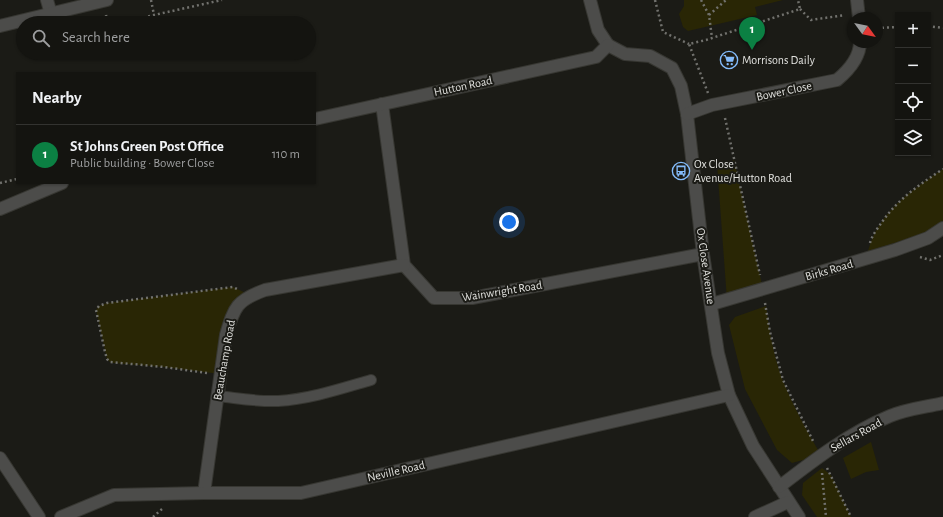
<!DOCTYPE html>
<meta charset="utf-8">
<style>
:root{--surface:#141410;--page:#21211e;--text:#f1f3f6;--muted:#9d9e9f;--line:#333330;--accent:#0b8043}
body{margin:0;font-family:"Alegreya Sans",sans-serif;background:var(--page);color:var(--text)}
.controls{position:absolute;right:12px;top:12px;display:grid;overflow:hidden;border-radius:0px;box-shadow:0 1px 3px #0004}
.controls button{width:36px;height:36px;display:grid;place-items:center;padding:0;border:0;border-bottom:1px solid var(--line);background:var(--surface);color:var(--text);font:20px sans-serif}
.compass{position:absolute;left:847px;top:12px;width:36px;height:36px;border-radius:50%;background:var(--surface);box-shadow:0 1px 3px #0004;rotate:123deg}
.you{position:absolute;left:509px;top:222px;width:14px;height:14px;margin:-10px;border:3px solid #fff;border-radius:50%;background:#1a73e8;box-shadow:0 0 0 6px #1a73e833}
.badge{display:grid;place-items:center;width:26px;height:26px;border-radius:50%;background:var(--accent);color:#fff;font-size:13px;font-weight:700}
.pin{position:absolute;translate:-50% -33px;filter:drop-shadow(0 1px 2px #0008)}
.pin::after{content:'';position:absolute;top:21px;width:14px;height:12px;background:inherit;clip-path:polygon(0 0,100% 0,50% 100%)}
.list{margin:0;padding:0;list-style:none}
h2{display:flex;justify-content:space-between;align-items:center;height:52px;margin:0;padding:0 16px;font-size:17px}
h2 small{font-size:13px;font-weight:400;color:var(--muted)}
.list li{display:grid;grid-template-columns:26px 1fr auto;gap:12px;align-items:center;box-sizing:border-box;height:60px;padding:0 16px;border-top:1px solid var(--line)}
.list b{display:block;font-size:15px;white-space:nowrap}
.list p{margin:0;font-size:13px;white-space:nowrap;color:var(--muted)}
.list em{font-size:13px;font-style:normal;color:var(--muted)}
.icon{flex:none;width:22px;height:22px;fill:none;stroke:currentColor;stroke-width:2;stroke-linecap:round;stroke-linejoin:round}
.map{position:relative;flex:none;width:943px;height:517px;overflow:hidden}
.search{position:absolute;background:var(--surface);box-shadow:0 1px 3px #0004;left:16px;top:16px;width:300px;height:44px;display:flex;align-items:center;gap:10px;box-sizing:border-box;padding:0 14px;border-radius:22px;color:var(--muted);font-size:15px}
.panel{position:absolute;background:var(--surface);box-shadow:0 1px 3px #0004;left:16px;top:72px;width:300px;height:112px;border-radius:0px}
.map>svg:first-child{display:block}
</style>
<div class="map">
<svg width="943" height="517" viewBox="0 0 943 517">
<rect width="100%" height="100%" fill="#1b1b16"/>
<g fill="#292605">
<polygon points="684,0 783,0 755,7 757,15 688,31 683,27 679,14 684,6"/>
<polygon points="734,160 763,289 727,300 717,164"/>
<path d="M943,169V222L927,233L868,251C879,211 911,191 943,169Z"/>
<polygon points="233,287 250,295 243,299 220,374 164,367 114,363 110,362 107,359 96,310 99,306 107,303"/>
<path d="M766,306C769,330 774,358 783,381C793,406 807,431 821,455L792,463L777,450L745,389L729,325L735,317Z"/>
<polygon points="871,442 879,470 866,472 851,479 843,458"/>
<polygon points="822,468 831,475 851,517 817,517 802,495 803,483"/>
</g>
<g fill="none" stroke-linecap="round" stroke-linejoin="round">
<defs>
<path id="lane" d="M217,396C237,398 258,402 278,401C310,399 340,389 371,380"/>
<g id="street">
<polyline points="47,0 51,14"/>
<polyline points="590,0 598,30 608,45"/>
<polyline points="857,0 859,18"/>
<polyline points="0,26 107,0"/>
<polyline points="608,45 625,54 650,56 672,68 681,86 687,114 703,254 718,353 729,395 753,446 799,517"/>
<polyline points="382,104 404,265 434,298 472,298 703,254"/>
<path d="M687,114L712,105L837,80C849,70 860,58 860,42"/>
<polyline points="315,119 596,57 608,45"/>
<polyline points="0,209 62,183"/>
<polyline points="712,304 895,250 928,238 943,228"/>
<polyline points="0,458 39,517"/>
<path d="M779,487C814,460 849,433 890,416C906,409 926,407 943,403"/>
<path d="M204,493L226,335C234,307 237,300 265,290L404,265"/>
<polyline points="61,517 114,495 204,493 301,493 729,395"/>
<polyline points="755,517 788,502"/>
</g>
</defs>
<use href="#lane" stroke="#373732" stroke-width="12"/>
<use href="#street" stroke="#373732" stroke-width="14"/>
<g stroke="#71716d" stroke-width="2.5" stroke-dasharray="2 3" stroke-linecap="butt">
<polyline points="151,0 154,15"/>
<polyline points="655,0 663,32 689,44"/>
<polyline points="701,0 709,15 712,38"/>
<polyline points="800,9 811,20 845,15"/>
<polyline points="106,15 107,23"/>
<polyline points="709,15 726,0"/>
<polyline points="124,23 154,15 222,0"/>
<polyline points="928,26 943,28"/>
<polyline points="877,28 898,27"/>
<polyline points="708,93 689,44 706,40 800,9 798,0"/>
<polyline points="725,118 760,275"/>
<polyline points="0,183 17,179"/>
<path d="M870,243C872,235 878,228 882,222C899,198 919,185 943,169"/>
<polyline points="920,257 930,260 943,255"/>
<polyline points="765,303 770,332 783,380 814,443"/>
<polyline points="207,373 164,367 110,362 107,359 105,352 96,310 99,306 107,303 233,287 237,289"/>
<polyline points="827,468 851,517"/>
<polyline points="822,473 826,517"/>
<polyline points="153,517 162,509"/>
</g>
<use href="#lane" stroke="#4c4c4a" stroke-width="10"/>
<use href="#street" stroke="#4c4c4a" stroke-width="12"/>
</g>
<defs>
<symbol id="supermarket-ring" viewBox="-11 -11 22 22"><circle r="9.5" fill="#1b1b16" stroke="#84bcfb" stroke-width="1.5"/><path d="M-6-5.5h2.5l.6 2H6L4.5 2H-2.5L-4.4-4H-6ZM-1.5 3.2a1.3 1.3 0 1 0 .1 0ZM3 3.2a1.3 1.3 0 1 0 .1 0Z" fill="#84bcfb"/></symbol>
<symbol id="bus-ring" viewBox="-11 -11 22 22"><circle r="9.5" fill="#1b1b16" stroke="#84bcfb" stroke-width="1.5"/><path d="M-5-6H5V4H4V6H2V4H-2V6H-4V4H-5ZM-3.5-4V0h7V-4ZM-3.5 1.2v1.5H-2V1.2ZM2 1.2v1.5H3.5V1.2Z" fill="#84bcfb"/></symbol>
</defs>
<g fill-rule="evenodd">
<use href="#supermarket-ring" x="719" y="50" width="20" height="20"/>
<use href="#bus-ring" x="671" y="161" width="20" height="20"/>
</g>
<g text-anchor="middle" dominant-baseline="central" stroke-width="4" stroke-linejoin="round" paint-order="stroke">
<g font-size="12" fill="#e0e0dd" stroke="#1b1b16" text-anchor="start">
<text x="742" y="60">Morrisons Daily</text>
<text x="694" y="164">Ox Close<tspan x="694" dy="14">Avenue/Hutton Road</tspan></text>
</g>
<g font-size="12" fill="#e0e0dd" stroke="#1b1b16">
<text transform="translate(463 86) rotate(-12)">Hutton Road</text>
<text transform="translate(784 91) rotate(-12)">Bower Close</text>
<text transform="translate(706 266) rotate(82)">Ox Close Avenue</text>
<text transform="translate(829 270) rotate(-16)">Birks Road</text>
<text transform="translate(502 291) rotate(-9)">Wainwright Road</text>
<text transform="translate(224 360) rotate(-80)">Beauchamp Road</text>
<text transform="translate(856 435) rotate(-29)">Sellars Road</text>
<text transform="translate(396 471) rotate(-13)">Neville Road</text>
</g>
</g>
</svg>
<div class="controls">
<button>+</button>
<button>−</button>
<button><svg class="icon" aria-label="locate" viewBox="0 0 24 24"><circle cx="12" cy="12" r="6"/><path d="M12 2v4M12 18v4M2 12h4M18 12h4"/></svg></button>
<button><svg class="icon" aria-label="layers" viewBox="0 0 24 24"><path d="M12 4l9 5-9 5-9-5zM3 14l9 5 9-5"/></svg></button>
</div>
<svg class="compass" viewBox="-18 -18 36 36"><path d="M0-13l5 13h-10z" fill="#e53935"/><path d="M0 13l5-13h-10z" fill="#9d9e9f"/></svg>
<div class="you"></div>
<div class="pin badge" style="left:752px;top:50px">1</div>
<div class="search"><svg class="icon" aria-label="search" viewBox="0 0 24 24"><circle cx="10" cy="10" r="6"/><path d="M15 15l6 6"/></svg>Search here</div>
<section class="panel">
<h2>Nearby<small></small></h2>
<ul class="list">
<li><span class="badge">1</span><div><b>St Johns Green Post Office</b><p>Public building · Bower Close</p></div><em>110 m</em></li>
</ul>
</section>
</div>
